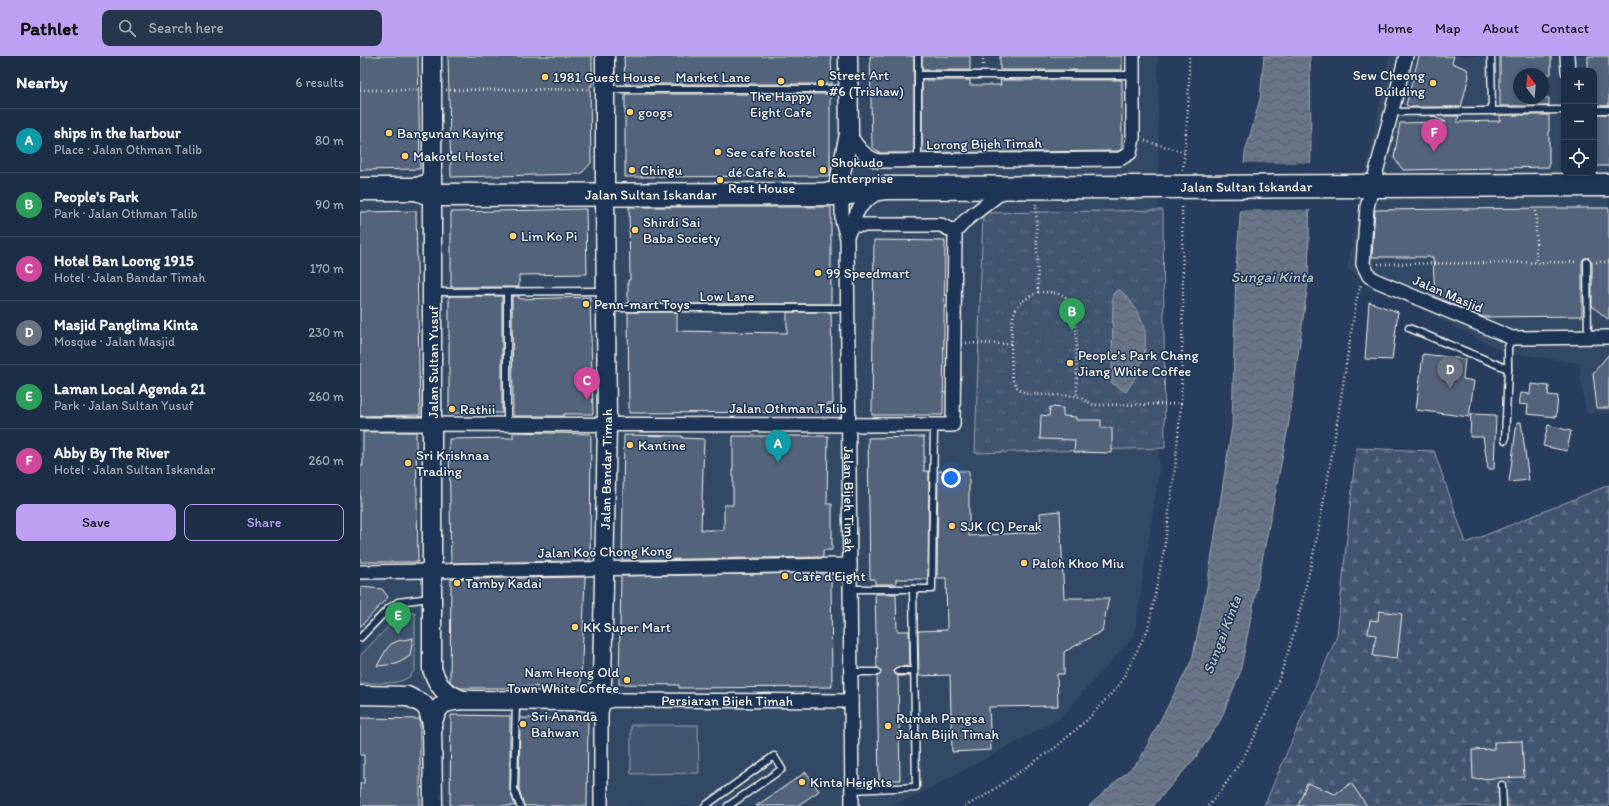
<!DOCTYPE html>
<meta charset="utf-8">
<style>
:root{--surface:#1c2e46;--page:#25364d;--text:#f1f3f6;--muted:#a0a8b3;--line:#3a4a5f;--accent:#bca0f2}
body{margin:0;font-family:Itim,sans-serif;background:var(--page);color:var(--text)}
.controls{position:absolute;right:12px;top:12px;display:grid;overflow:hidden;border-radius:8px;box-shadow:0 2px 6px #0003}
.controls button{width:36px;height:36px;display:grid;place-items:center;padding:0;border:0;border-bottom:1px solid var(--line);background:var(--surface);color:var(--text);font:20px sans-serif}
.compass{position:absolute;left:1153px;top:12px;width:36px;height:36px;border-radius:50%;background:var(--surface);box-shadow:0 2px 6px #0003;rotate:344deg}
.you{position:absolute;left:591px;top:422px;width:14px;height:14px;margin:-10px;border:3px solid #fff;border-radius:50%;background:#1a73e8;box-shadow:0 0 0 6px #1a73e833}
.badge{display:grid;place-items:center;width:26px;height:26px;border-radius:50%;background:var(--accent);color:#fff;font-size:13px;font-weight:700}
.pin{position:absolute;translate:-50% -33px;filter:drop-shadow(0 1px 2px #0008)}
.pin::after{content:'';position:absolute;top:21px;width:14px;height:12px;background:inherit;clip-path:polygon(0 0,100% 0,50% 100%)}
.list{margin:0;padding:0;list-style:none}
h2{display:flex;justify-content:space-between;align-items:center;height:52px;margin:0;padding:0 16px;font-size:17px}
h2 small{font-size:13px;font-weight:400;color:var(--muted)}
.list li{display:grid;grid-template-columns:26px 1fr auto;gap:12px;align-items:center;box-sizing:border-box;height:64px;padding:0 16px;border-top:1px solid var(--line)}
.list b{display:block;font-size:15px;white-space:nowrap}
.list p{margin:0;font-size:13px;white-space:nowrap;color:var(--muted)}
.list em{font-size:13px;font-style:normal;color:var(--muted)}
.actions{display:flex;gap:8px;padding:12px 16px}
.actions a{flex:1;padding:9px 0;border:1px solid var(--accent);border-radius:8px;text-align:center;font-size:14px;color:var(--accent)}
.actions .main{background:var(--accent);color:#111}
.icon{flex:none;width:22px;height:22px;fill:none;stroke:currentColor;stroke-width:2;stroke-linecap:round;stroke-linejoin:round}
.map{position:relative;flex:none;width:1249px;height:750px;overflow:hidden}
header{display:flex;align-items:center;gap:24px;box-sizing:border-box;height:56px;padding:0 20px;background:var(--accent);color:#111}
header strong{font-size:19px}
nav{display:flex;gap:22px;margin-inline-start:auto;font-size:14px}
.search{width:280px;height:36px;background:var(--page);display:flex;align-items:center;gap:10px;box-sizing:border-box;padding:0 14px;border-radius:8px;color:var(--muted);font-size:15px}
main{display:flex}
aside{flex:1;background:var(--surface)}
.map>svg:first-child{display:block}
</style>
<header>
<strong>Pathlet</strong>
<div class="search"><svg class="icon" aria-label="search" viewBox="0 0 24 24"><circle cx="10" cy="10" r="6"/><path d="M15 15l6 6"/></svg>Search here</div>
<nav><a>Home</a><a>Map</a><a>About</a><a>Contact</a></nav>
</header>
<main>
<aside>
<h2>Nearby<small>6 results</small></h2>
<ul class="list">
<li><span class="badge" style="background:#0f9aa8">A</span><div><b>ships in the harbour</b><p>Place · Jalan Othman Talib</p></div><em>80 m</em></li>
<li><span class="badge" style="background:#2e9e5b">B</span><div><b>People's Park</b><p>Park · Jalan Othman Talib</p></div><em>90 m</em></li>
<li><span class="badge" style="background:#d1479c">C</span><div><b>Hotel Ban Loong 1915</b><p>Hotel · Jalan Bandar Timah</p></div><em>170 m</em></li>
<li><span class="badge" style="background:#6b7280">D</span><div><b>Masjid Panglima Kinta</b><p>Mosque · Jalan Masjid</p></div><em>230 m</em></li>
<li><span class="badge" style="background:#2e9e5b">E</span><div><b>Laman Local Agenda 21</b><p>Park · Jalan Sultan Yusuf</p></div><em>260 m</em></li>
<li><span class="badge" style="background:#d1479c">F</span><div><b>Abby By The River</b><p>Hotel · Jalan Sultan Iskandar</p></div><em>260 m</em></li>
</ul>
<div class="actions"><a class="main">Save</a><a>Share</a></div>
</aside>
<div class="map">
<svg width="1249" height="750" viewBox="0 0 1249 750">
<defs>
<pattern id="forest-firs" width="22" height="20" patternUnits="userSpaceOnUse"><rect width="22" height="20" fill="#40546f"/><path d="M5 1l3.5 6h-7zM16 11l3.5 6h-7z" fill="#5c6d84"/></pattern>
<pattern id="park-tufts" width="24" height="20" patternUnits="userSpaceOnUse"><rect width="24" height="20" fill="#40546f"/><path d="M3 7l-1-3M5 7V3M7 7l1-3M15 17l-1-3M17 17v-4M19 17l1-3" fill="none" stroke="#5c6d84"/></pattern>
<pattern id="water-waves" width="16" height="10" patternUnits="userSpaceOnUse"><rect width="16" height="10" fill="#677588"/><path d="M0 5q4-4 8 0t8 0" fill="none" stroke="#585e67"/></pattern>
</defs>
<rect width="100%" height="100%" fill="#263d5d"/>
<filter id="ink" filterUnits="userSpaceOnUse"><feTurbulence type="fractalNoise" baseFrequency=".025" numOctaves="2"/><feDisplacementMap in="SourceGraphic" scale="8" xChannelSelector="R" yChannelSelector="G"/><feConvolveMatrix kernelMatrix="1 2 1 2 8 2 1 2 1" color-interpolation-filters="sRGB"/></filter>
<g filter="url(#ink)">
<g fill="#334966" fill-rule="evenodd">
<polygon points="0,0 798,0 799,415 774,580 699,663 553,741 529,750 0,750"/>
<path d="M1029,0H1249V357L1226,358L1219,307L1144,296L1009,227L987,213ZM1204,15H1234V117H1204ZM1159,18H1183V42H1159Z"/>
</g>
<g fill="#40546f" stroke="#9aa2ac">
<path d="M41,557H55V613C47,632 18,626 0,627V600Z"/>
<polygon points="271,669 338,669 339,717 271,718"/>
</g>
<polygon fill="url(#forest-firs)" stroke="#9aa2ac" points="996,392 1074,395 1106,487 1249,429 1249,750 904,750 977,580"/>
<polygon fill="url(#park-tufts)" stroke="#9aa2ac" points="803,154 805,392 615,397 623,157"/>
<g fill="url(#water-waves)" stroke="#9fa7ae">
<polygon points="904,0 950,0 951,87 948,227 928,372 880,617 860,665 836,701 793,750 729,750 779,705 832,604 846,537 872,370 876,213 885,97 900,43"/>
<path d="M759,233C794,267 792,297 766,336L752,327L753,238Z"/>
</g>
<polygon fill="#263d5d" points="882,107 953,107 952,154 878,154"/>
<g fill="#52647b" stroke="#f4f1e8">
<polygon points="0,0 58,0 60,113 0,114"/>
<polygon points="88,0 232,0 232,30 230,30 231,107 221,118 91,121"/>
<polygon points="264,0 471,0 472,28 265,28"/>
<polygon points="510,0 554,0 554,97 520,97 512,91"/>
<rect x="562" y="0" width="48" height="14"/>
<rect x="640" y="0" width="122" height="14"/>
<polygon points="1059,0 1094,0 1092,7 1107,13 1109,20 1101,51 1050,51 1046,49"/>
<polygon points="1140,0 1191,0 1191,18 1159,18 1159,42 1189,42 1189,50 1140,50"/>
<polygon points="1228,0 1249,0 1249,50 1234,50 1234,15 1228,15"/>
<polygon points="562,24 610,24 610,29 641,29 640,24 762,24 762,93 758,95 562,97"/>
<polygon points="265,38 470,38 470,120 265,121"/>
<rect x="1234" y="58" width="15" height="52"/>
<polygon points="1140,59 1189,59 1189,111 1043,114 1034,102 1040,67 1086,66 1071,60 1099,60 1097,66 1140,65"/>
<polygon points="269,151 471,151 471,248 268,248 268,224 270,224"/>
<polygon points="1184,152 1249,152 1249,264 1232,250 1232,206 1229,202 1224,202 1222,206 1222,260 1123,261 1075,241 1073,201 1012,201 1015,154"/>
<polygon points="226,153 227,218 159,219 159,231 91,231 91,156"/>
<polygon points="56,155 60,359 0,360 0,156"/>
<polygon points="514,184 585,185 583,359 512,359"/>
<rect x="89" y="240" width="53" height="117"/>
<polygon points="152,240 159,240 159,243 230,241 233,358 204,358 204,360 153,360"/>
<polygon points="1009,246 1038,256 1032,304 1005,303"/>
<polygon points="268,256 317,256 317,275 427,277 427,256 471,256 473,348 467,348 467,351 461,352 461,356 269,357"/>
<polygon points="1063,298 1105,303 1103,323 1114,325 1109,361 1056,354"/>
<polygon points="1249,298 1249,352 1237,352 1233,317"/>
<polygon points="1171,328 1189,330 1188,339 1198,340 1196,361 1167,358 1168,349 1159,348 1161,337 1170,338"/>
<polygon points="690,351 703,352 703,360 716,361 716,364 741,364 741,372 752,372 752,397 714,396 715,384 680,383 681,359 689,360"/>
<polygon points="1111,358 1136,359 1134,413 1128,413 1123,381 1110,381"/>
<polygon points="1157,366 1161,366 1169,424 1149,426"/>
<polygon points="1188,369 1211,375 1207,395 1183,390"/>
<polygon points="3,376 56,376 58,506 0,506 0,410 3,410"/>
<polygon points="153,376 231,378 230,505 91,507 89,383 153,382"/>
<polygon points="264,379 322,380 322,382 344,383 341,474 364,474 364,449 373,449 373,380 468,380 467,448 472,448 472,494 463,494 463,501 262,504"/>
<polygon points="564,381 564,415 569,415 568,523 536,523 536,528 515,528 515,523 510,523 508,382"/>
<polygon points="578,415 609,415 609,480 681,476 680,457 700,455 704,542 749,542 742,575 704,596 704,618 697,618 698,650 629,651 631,694 592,696 590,619 559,620 558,575 587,574 586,522 577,522"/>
<polygon points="463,517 463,520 471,520 472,631 319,632 319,629 259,628 261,520"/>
<polygon points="225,521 221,632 150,630 150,632 100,632 90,626 91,523"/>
<polygon points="0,531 22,533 28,541 0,571"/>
<polygon points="515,538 536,538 537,575 549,575 550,610 538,611 534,615 536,619 550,620 538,620 540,724 519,724 517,620 521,616 517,612"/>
<polygon points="1019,555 1042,558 1037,603 1013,600 1016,579 1008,578 1010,564 1018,565"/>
<polygon points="53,582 50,600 37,608 17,610 26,594 31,588 38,585"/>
<polygon points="91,659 150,660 150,734 155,750 90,750"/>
<polygon points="0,662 60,663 60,750 0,750 0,727 4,727 4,699 0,699"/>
<polygon points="160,662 228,663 227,750 164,750 159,733"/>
<polygon points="1162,685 1164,721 1113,723 1112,694 1134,693 1134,686"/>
<polygon points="446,716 459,735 437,750 396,750"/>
<polygon points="947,727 975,738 991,727 1007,750 938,750"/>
</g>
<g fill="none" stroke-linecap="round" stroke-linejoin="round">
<defs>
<g id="lane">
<polyline points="558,0 558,105"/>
<polyline points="1131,0 1132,55"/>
<polyline points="558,19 773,19"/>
<polyline points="246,33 487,33"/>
<polyline points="1234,54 1249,54"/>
<polyline points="1032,56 1204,54"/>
<polyline points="1227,206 1228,281"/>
<polyline points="74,236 245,235"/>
<polyline points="147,236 147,368"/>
<polyline points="248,252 488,252"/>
<polyline points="1049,272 1148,313 1148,291 1152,282"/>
<polyline points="1145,384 1148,313"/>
<polyline points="490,533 572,533 574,369"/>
<polyline points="0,582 28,553 38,546 70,542"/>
<polyline points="538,615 553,615"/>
<polyline points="491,616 517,616"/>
<polyline points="156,647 154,734 160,750"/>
<polyline points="1142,729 1143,750"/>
<polyline points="492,734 556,731 553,533"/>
<polyline points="345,750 414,700 422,713 368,750"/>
</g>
<g id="street">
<polyline points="1046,0 1007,151 1003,208 1009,220 1017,225 1152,282 1249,281"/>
<polyline points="1207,0 1208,15"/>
<path d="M489,78C497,90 503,100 518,105L760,103L770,97L773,82V0"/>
<path id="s1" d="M482,138V164L487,182L492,750"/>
<polyline points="491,169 581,169 595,176"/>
<path d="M489,176C496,155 499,148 519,136"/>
<polyline points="0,368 593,369 595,176 606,164 647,132"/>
<polyline points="0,516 490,509"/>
<path id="s2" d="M214,646C229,650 238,650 252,644L491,645"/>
<polyline points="241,750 241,656 245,641"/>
</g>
<g id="secondary">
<path d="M72,0V613C79,632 83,636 102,644"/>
<polyline points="245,0 245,128"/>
<polyline points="479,126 489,78 488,0"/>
<polyline points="0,639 47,640 63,648 68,654 72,668 73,750"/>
<path id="s3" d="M72,668C79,648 81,646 102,644L213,645C226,643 235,639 242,627L247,368L245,139"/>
</g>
<g id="highway">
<polyline points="0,133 57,133 70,129"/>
<path id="s4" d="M57,133L72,139L482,138L525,132L1249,129"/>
</g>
</defs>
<use href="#lane" stroke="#f4f1e8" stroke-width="9"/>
<use href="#street" stroke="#f4f1e8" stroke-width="16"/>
<use href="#secondary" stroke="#f4f1e8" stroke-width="21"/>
<use href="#highway" stroke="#f4f1e8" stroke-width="25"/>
<g stroke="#f4f1e8" stroke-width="2.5" stroke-dasharray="1 3" stroke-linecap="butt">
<polyline points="623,0 623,9"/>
<polyline points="0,34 57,34"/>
<polyline points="86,34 229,33"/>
<polyline points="785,85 824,96"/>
<path d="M823,114C826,76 830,38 829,0"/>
<polyline points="1176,155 1176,206"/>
<polyline points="1236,206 1249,206"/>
<polyline points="1018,208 1217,206"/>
<path d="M678,236C699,236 710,237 716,260L717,340"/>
<path d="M606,287L651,288C653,259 649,250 678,236L676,148"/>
<polyline points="651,288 652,322 657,331 666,338 717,340 734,349 821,348"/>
<polyline points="605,750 620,743 696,691 728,663 760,628 788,573 804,494 815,412 821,348 823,242 822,149"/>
<path d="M848,750C908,682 932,591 952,504C971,417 982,329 997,242L1001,229"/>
</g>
<use href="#lane" stroke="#1d3557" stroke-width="6"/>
<use href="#street" stroke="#1d3557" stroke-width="13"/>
<use href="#secondary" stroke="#1d3557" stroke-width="18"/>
<use href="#highway" stroke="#1d3557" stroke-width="22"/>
</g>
</g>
<g fill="#ffd166" stroke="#1d3557" stroke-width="1.5">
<circle cx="185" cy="21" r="4"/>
<circle cx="421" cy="25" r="4"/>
<circle cx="461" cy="27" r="4"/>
<circle cx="1073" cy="27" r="4"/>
<circle cx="270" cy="56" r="4"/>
<circle cx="29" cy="77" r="4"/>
<circle cx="358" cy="96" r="4"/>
<circle cx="45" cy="100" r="4"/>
<circle cx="272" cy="114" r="4"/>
<circle cx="463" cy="114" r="4"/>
<circle cx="360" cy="124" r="4"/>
<circle cx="275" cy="174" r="4"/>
<circle cx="153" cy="180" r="4"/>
<circle cx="458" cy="217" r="4"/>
<circle cx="226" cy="248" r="4"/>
<circle cx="710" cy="307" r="4"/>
<circle cx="92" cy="353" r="4"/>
<circle cx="270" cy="389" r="4"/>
<circle cx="48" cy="407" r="4"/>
<circle cx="592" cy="470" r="4"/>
<circle cx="664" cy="507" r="4"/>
<circle cx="425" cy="520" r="4"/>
<circle cx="97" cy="527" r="4"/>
<circle cx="215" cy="571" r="4"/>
<circle cx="267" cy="624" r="4"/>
<circle cx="163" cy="668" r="4"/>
<circle cx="528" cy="670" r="4"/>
<circle cx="442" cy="726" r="4"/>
</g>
<g text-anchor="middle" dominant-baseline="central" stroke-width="3" stroke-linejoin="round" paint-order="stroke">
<g font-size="14" fill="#f4f1e8" stroke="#1d3557" text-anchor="start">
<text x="469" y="19">Street Art<tspan x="469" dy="16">#6 (Trishaw)</tspan></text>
<text x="1065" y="19" text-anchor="end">Sew Cheong<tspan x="1065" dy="16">Building</tspan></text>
<text x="193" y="21">1981 Guest House</text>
<text x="421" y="40" text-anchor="middle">The Happy<tspan x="421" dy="16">Eight Cafe</tspan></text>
<text x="278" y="56">googs</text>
<text x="37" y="77">Bangunan Kaying</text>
<text x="366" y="96">See cafe hostel</text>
<text x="53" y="100">Makotel Hostel</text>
<text x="471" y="106">Shokudo<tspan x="471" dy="16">Enterprise</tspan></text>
<text x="280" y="114">Chingu</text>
<text x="368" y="116">dé Cafe &amp;<tspan x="368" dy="16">Rest House</tspan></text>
<text x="283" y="166">Shirdi Sai<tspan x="283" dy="16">Baba Society</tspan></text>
<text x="161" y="180">Lim Ko Pi</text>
<text x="466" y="217">99 Speedmart</text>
<text x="234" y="248">Penn-mart Toys</text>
<text x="718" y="299">People's Park Chang<tspan x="718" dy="16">Jiang White Coffee</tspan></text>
<text x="100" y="353">Rathii</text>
<text x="278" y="389">Kantine</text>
<text x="56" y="399">Sri Krishnaa<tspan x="56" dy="16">Trading</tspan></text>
<text x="600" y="470">SJK (C) Perak</text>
<text x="672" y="507">Paloh Khoo Miu</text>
<text x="433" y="520">Cafe d'Eight</text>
<text x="105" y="527">Tamby Kadai</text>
<text x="223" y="571">KK Super Mart</text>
<text x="259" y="616" text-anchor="end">Nam Heong Old<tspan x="259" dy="16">Town White Coffee</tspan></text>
<text x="171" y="660">Sri Ananda<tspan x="171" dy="16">Bahwan</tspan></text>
<text x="536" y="662">Rumah Pangsa<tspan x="536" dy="16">Jalan Bijih Timah</tspan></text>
<text x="450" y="726">Kinta Heights</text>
</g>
<g font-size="14" fill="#f4f1e8" stroke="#1d3557">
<text x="353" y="21">Market Lane</text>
<text transform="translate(624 88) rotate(-1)">Lorong Bijeh Timah</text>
<text stroke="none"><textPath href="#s4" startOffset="831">Jalan Sultan Iskandar</textPath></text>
<text stroke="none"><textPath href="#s4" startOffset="235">Jalan Sultan Iskandar</textPath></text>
<text transform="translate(1088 238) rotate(23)">Jalan Masjid</text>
<text x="367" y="240">Low Lane</text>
<text transform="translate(73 306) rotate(-90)">Jalan Sultan Yusuf</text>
<text x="428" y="352">Jalan Othman Talib</text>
<text stroke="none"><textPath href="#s3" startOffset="403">Jalan Bandar Timah</textPath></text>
<text stroke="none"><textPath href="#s1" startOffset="306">Jalan Bijeh Timah</textPath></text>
<text transform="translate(245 496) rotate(-1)">Jalan Koo Chong Kong</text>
<text stroke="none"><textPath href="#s2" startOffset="154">Persiaran Bijeh Timah</textPath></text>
</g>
<g font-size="15" font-style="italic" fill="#bcbfc2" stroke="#1d3557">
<text x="912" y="221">Sungai Kinta</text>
<text transform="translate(862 579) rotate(-69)">Sungai Kinta</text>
</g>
</g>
</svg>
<div class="controls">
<button>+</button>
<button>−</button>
<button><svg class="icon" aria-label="locate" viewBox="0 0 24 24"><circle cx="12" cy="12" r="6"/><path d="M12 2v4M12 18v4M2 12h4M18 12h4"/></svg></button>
</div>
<svg class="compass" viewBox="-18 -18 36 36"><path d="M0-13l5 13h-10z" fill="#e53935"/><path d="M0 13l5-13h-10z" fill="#a0a8b3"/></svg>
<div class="you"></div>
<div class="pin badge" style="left:418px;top:407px;background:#0f9aa8">A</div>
<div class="pin badge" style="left:712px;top:275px;background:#2e9e5b">B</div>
<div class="pin badge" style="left:227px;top:344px;background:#d1479c">C</div>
<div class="pin badge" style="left:1090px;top:333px;background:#6b7280">D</div>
<div class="pin badge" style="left:38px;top:579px;background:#2e9e5b">E</div>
<div class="pin badge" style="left:1074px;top:96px;background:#d1479c">F</div>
</div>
</main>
